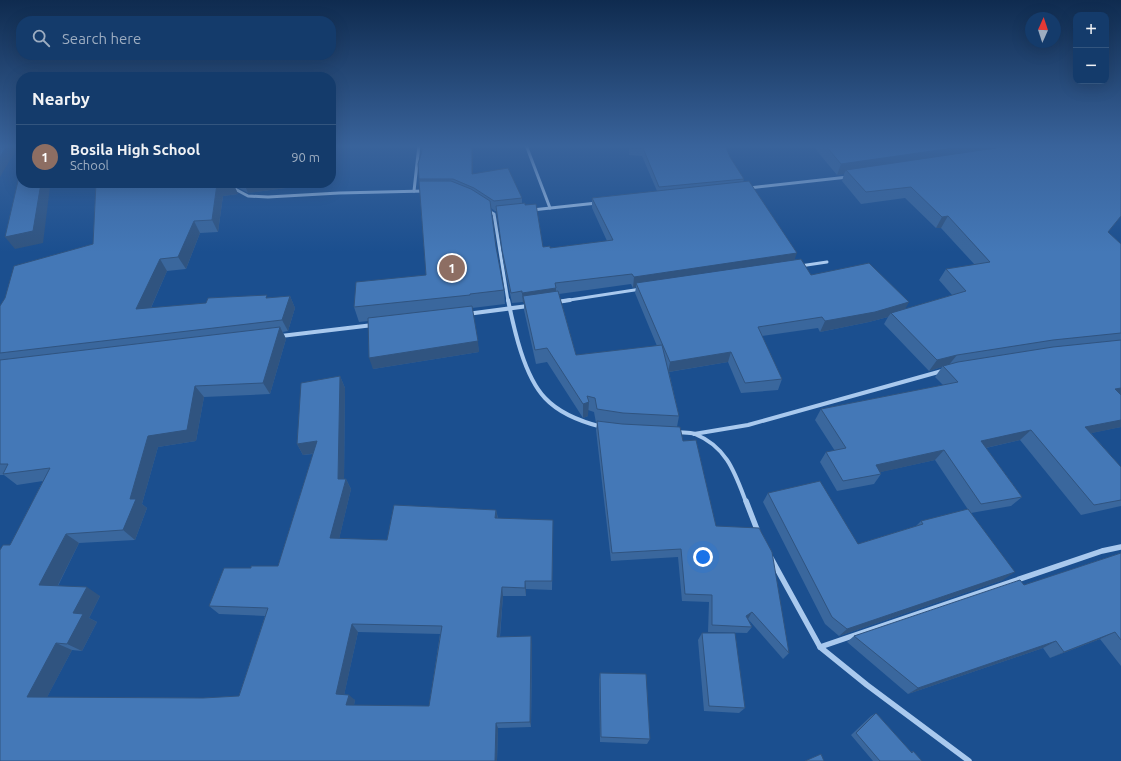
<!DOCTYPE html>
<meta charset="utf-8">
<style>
:root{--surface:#143b6b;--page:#1d4271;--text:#f1f3f6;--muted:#9dadc1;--line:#33557e;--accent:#ffd166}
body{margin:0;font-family:Ubuntu,sans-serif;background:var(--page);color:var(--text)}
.controls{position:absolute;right:12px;top:12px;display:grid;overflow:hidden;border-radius:8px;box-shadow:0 4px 16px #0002}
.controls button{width:36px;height:36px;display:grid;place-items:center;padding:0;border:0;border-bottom:1px solid var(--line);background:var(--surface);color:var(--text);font:20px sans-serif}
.compass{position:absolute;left:1025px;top:12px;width:36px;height:36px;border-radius:50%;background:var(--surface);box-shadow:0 4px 16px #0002;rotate:3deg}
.you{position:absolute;left:703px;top:557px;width:14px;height:14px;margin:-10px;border:3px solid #fff;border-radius:50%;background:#1a73e8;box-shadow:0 0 0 6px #1a73e833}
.badge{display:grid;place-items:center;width:26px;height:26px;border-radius:50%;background:var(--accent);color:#fff;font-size:13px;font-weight:700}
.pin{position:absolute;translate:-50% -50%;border:2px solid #fff;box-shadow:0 1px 4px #0006}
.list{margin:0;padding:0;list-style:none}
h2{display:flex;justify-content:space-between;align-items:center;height:52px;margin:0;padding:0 16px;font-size:17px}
h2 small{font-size:13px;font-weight:400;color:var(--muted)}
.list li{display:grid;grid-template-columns:26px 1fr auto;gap:12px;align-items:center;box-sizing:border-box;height:64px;padding:0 16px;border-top:1px solid var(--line)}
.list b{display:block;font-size:15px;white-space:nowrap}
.list p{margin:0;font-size:13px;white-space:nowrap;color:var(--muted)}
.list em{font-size:13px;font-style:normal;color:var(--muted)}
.icon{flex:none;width:22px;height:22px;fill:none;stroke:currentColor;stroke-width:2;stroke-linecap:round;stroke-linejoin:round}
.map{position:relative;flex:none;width:1121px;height:761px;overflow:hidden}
.search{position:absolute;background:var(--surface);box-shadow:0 4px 16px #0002;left:16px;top:16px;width:320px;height:44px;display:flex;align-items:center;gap:10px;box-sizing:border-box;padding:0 14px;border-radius:16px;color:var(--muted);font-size:15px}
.panel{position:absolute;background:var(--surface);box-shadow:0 4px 16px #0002;left:16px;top:72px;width:320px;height:116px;border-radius:16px}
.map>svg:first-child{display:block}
</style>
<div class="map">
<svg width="1121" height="761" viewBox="0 0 1121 761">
<rect width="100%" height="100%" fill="#1b4f8f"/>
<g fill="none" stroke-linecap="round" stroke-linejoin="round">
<g stroke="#a9c9ee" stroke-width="3">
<polyline points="526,145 550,208"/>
<polyline points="230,183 235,189 248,196 268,197 339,193 425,191"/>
<polyline points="749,188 848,177"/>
<polyline points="414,191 419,145"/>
<polyline points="487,210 494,214 508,301"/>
<polyline points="532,210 597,203"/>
<polyline points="800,266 827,262"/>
<polyline points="563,301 641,289"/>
</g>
<g stroke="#a9c9ee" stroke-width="4">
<path d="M508,300C514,329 524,376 545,398C559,413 582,422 602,427"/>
<polyline points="557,302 570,300"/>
<polyline points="467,314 528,306"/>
<polyline points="281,336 373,325"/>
<path d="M676,432C682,433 689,432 695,434C727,447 735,473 746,502"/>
<polyline points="694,434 748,425 942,371"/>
</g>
<g stroke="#a9c9ee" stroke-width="5.5">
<polyline points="746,501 758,532"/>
<polyline points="771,558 820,647 867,685 969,761"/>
<polyline points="820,647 1102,551 1121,547"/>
</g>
</g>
<g fill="#3a679d" fill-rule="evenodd">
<path d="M422,145H473V174L522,198V203L543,247L550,248L607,241L592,208V198L657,191L642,156L629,155V145H725L730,157L744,179L743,182L795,260L811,275L905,309L952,295L939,280L946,269L975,265L941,228H936L905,198L861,204L842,181L844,174L837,175L812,145H1121L1108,232L1121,244V427L1091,433L1121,467V506L1081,515L1020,440L986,448L1022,497L1011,506L971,513L1003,580L839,636L825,624L763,502L768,493L858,544L916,526L921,521L969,511L935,460L880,472L881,474L874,484L837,491L820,462L826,452L835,451L815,420L821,409L943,385L935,377L942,367L929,371L884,324L888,317L869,322L820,332L818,328L762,336L782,379L778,390L741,393L728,362L669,372L679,416L677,427L683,441L716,526L789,653L783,659L748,619L752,627L747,633L708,632L709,602L682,601L678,557L611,561L596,430L597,423H596L594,412L588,410V416L583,418L547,362L536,364L524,310V303H523V302L512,303L503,260L497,211H495L491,208L496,247L504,290L505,304L472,308L479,352L373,369L368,321L359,322L354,307L426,275L419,179ZM631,284L633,288L636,287L635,293L657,346L576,355L559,294Z"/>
<path d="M96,183H233L238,194L223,196L218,232L200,233L186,269L167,271L151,308L290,296L295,308L288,331L283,332L286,339L270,394L204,397L196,441L158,447L142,504L147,508L135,540L79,543L58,586L100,596L89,618L97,622L82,651L72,650L47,697L203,698L239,696L265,616L219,614L209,606L251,568L278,566L313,454L303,455L297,444L340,376L345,388L344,479H346L351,489L339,539L387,540L496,510L498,518L553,529L552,590L526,589V596H503L500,637L532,644L531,727L498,728L497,761H0L10,545L43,481L17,485L4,475H0V306L93,244ZM358,632L440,634L429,706L354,705L355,700L344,695Z"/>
<polygon points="234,183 302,183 301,186 248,193 237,187"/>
<polygon points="1121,553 1121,666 1100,639 1050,658 1043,648 908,694 847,642 854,636 1024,585"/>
<polygon points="702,633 745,708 739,713 704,711 698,640"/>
<polygon points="600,673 650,739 647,744 600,742 599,679"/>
<polygon points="876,713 911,752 913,751 922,761 873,761 851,735 871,716"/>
</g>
<g fill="#305480">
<polygon points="7,145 19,145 0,177 0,157"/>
<polygon points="472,145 473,145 473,184 472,174"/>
<polygon points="974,145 1032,145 846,170 844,174 837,175 841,164"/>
<polygon points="41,183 82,183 50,187 43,243 15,249 5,237"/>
<polygon points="227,183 233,183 238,194 223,196 218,232 212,220 217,184"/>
<polygon points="244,183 302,183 301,186 248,193"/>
<polygon points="948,216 941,228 936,228 942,217"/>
<polygon points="194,221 200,233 186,269 178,257"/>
<polygon points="797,253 793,264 636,283 636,287 633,288 634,277"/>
<polygon points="160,259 167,271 145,321 136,309"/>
<polygon points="556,288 556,298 523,296 524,303 523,303 522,293"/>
<polygon points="290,296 295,308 288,331 282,320"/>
<polygon points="909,302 903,313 891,313 888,317 869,322 820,332 825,321"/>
<polygon points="280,327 286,339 270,394 263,383"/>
<polygon points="478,341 479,352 373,369 369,358"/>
<polygon points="731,352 728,362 668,372 670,362"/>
<polygon points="957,355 948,366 943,366 942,367 929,371 937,360"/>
<polygon points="340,376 345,388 344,487 346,479 351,489 337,548 330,538 338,479"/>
<polygon points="195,386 204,397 196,441 158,447 142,504 147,508 135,540 123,530 130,499 148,436"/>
<polygon points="1121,388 1121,396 1115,389"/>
<polygon points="589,402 588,416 583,418 583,404"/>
<polygon points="1121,420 1121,427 1073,437 1085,427"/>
<polygon points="1031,430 1020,440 972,451 981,441"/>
<polygon points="317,441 323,452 303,455 297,444"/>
<polygon points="944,450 935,460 868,475 876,465"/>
<polygon points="496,510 498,520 495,518"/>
<polygon points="66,534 79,543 54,593 39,585"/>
<polygon points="1015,572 1003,580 839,636 847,629"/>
<polygon points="525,581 526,589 526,596 525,588"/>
<polygon points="87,587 100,596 89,618 97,622 82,651 67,644 73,613"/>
<polygon points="502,587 503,596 499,644 497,637"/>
<polygon points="752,612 748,619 746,616"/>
<polygon points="352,624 358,632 343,700 336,694"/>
<polygon points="1115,632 1100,639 1050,658 1064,652"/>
<polygon points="531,636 532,644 531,727 530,722"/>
<polygon points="1056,641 1043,648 908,694 918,688"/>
<polygon points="56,643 72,650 44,703 27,697"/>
<polygon points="349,695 355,700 353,711 346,705"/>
<polygon points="496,723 498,728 497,761 495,761"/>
</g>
<g fill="#4478b7" stroke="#305480" fill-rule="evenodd">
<polygon points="0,145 7,145 0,157"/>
<polygon points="422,145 472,145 472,174 508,168 522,198 494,201 474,188 453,179 419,179 418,164 422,151"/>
<polygon points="630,145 725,145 730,157 744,179 659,187 643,148 630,148"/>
<polygon points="825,145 974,145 841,164"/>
<polygon points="1016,145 1121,145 1121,216 1108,232 1121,244 1121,333 1053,340 957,355 937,360 891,313 966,291 946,269 990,262 948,216 942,217 911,187 866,192 846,170"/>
<polygon points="21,168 21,183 41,183 33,231 5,237"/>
<polygon points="419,181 451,181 471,189 490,201 496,247 504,290 470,294 470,295 354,307 356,282 426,275"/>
<polygon points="749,181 797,253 634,277 632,274 555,283 556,288 522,293 522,291 511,293 502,250 496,206 525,203 525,205 536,204 543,247 550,246 550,248 613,240 592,198"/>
<polygon points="96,183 227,183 217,184 212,220 194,221 178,257 160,259 136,309 206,303 208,298 267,295 266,298 290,296 282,320 0,353 0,306 5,298 14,266 93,244"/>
<polygon points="801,259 811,275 869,263 909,302 875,312 825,321 822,317 758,327 782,379 745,383 731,352 670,362 636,283"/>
<polygon points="558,291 576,355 662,345 679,416 623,413 597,409 595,398 587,396 589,402 583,404 547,348 535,350 523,296"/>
<polygon points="472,306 478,341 369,358 368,318"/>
<path d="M280,327L263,383L195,386L187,430L148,436L130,499H136L123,530L66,534L39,585L87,587L73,613L83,614L67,644L56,643L27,697L203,698L239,696L268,608L209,606L224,568H251V566H278L317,441L297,444L301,383L340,376L338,479H346L330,538L387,540L394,505L496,510L495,518L553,520L552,581H525V588L502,587L497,637L531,636L530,722L496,723L495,761H0V550L3,545H10L50,468L3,474L8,464H0V360ZM352,624L442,626L429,706L346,705L349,695L336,694Z"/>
<polygon points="1121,340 1121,388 1115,389 1121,395 1121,420 1085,427 1121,467 1121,500 1094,505 1031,430 981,441 1022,497 981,504 944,450 876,465 881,474 843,481 826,452 846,448 821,409 958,382 943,366 958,362 1053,347"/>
<polygon points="597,421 622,424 680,427 683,441 696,440 716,526 759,528 772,552 789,653 752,612 746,616 752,627 712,625 712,595 685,594 681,549 612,553"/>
<polygon points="820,481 858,544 923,524 921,521 968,509 1015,572 847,629 832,617 768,493"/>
<polygon points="1121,553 1121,640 1115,632 1064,652 1056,641 918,688 854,636 1020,580 1024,585"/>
<polygon points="702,633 735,633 745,708 709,706"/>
<polygon points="600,673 646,674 650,739 601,737"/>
<polygon points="876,713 912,753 913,751 922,761 880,761 856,733"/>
<polygon points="821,754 824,761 805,761"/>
</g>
<linearGradient id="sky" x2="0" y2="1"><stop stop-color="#0f2b4f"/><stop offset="0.58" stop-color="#39639b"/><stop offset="1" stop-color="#39639b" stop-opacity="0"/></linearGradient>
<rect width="1121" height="252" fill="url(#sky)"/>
</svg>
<div class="controls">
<button>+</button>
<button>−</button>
</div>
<svg class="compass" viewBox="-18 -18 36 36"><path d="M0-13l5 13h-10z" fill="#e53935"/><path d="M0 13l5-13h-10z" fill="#9dadc1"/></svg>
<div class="you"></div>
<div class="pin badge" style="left:452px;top:268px;background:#8d6e63">1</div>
<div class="search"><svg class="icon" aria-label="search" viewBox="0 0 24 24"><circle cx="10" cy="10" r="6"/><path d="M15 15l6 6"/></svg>Search here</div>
<section class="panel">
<h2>Nearby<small></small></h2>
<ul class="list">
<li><span class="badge" style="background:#8d6e63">1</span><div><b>Bosila High School</b><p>School</p></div><em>90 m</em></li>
</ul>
</section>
</div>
